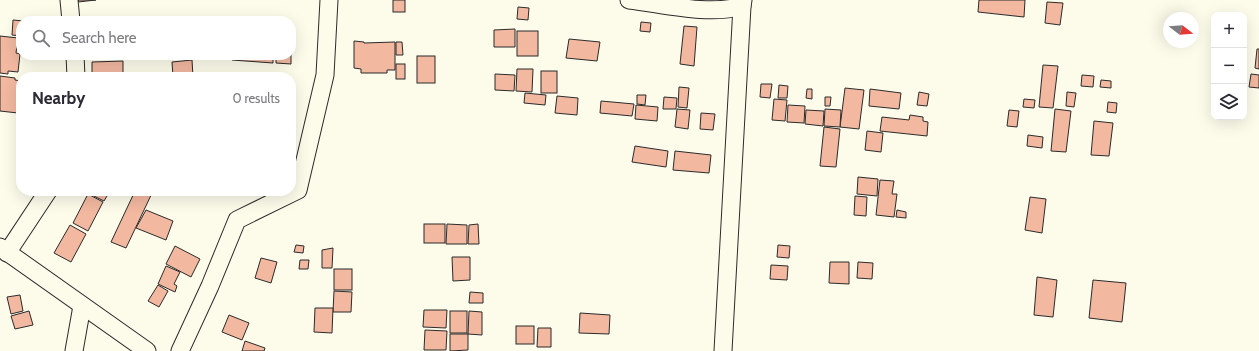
<!DOCTYPE html>
<meta charset="utf-8">
<style>
:root{--surface:#fff;--page:#f7f7f7;--text:#2b2b33;--muted:#7c7c81;--line:#e1e1e2}
body{margin:0;font-family:Cabin,sans-serif;background:var(--page);color:var(--text)}
.controls{position:absolute;right:12px;top:12px;display:grid;overflow:hidden;border-radius:8px;box-shadow:0 4px 16px #0002}
.controls button{width:36px;height:36px;display:grid;place-items:center;padding:0;border:0;border-bottom:1px solid var(--line);background:var(--surface);color:var(--text);font:20px sans-serif}
.compass{position:absolute;left:1163px;top:12px;width:36px;height:36px;border-radius:50%;background:var(--surface);box-shadow:0 4px 16px #0002;rotate:107deg}
.list{margin:0;padding:0;list-style:none}
h2{display:flex;justify-content:space-between;align-items:center;height:52px;margin:0;padding:0 16px;font-size:17px}
h2 small{font-size:13px;font-weight:400;color:var(--muted)}
.icon{flex:none;width:22px;height:22px;fill:none;stroke:currentColor;stroke-width:2;stroke-linecap:round;stroke-linejoin:round}
.map{position:relative;flex:none;width:1259px;height:351px;overflow:hidden}
.search{position:absolute;background:var(--surface);box-shadow:0 4px 16px #0002;left:16px;top:16px;width:280px;height:44px;display:flex;align-items:center;gap:10px;box-sizing:border-box;padding:0 14px;border-radius:16px;color:var(--muted);font-size:15px}
.panel{position:absolute;background:var(--surface);box-shadow:0 4px 16px #0002;left:16px;top:72px;width:280px;height:124px;border-radius:16px}
.map>svg:first-child{display:block}
</style>
<div class="map">
<svg width="1259" height="351" viewBox="0 0 1259 351">
<rect width="100%" height="100%" fill="#fdfbea"/>
<g fill="#f2b8a0" stroke="#2b2b2b">
<polygon points="78,0 96,0 78,2"/>
<rect x="393" y="0" width="12" height="12"/>
<polygon points="979,0 1025,0 1024,17 978,12"/>
<polygon points="1047,2 1063,3 1060,25 1045,23"/>
<polygon points="518,7 529,8 528,20 517,19"/>
<polygon points="55,18 55,21 37,21 37,19"/>
<polygon points="187,19 187,21 167,21 167,20"/>
<polygon points="13,20 24,21 21,21 21,36 12,35"/>
<polygon points="641,22 651,23 650,32 640,31"/>
<polygon points="684,26 697,27 694,66 680,64"/>
<polygon points="515,29 515,47 494,47 494,30"/>
<rect x="517" y="31" width="21" height="25"/>
<polygon points="0,36 18,38 16,53 20,54 18,72 8,71 8,74 0,73"/>
<polygon points="569,39 600,42 597,61 566,58"/>
<polygon points="354,41 364,42 364,43 395,42 395,70 387,70 387,73 361,73 361,69 354,68"/>
<polygon points="396,42 402,42 403,55 396,55"/>
<polygon points="291,48 291,64 276,63 276,55 291,55"/>
<polygon points="1257,49 1259,49 1259,69 1255,68"/>
<polygon points="232,55 273,55 273,63 232,60"/>
<rect x="417" y="56" width="18" height="27"/>
<polygon points="192,60 193,77 173,77 172,62"/>
<polygon points="123,61 123,77 92,77 92,62"/>
<rect x="396" y="64" width="9" height="15"/>
<polygon points="1043,65 1058,66 1053,108 1039,107"/>
<polygon points="517,69 533,69 532,92 516,91"/>
<rect x="541" y="71" width="16" height="22"/>
<polygon points="495,74 515,75 514,91 495,90"/>
<polygon points="1251,74 1259,75 1259,88 1249,87"/>
<polygon points="1082,75 1094,76 1093,87 1081,86"/>
<polygon points="0,76 15,78 15,80 21,81 18,113 0,111"/>
<polygon points="1101,80 1111,81 1111,88 1100,87"/>
<polygon points="761,84 772,84 770,98 760,97"/>
<polygon points="779,85 788,86 787,98 778,98"/>
<polygon points="679,87 689,88 687,108 678,107"/>
<polygon points="845,88 864,90 859,129 840,127"/>
<polygon points="807,89 812,89 812,99 806,98"/>
<polygon points="870,89 901,93 899,109 869,106"/>
<polygon points="919,92 929,94 927,106 917,105"/>
<polygon points="1067,92 1076,93 1074,107 1066,106"/>
<polygon points="525,93 546,95 545,105 524,103"/>
<polygon points="637,95 646,95 645,105 637,104"/>
<polygon points="557,96 578,98 577,115 555,113"/>
<polygon points="664,97 677,98 676,109 663,109"/>
<polygon points="825,97 831,97 830,106 825,106"/>
<polygon points="774,99 787,100 785,121 772,120"/>
<polygon points="1024,99 1035,100 1034,108 1023,107"/>
<polygon points="601,101 634,104 632,116 600,113"/>
<polygon points="1108,102 1117,103 1116,113 1107,112"/>
<polygon points="636,105 658,107 657,121 635,119"/>
<polygon points="788,105 805,106 804,123 787,122"/>
<polygon points="677,109 690,110 688,129 675,127"/>
<polygon points="825,109 841,110 840,127 824,126"/>
<polygon points="1055,109 1071,111 1066,152 1051,151"/>
<polygon points="806,110 824,111 823,126 805,124"/>
<polygon points="1009,110 1019,111 1017,127 1007,126"/>
<polygon points="701,113 715,114 713,130 700,129"/>
<polygon points="910,115 923,117 923,121 928,122 927,136 880,131 882,117 909,120"/>
<polygon points="1094,121 1113,123 1109,156 1091,155"/>
<polygon points="824,127 840,129 836,167 820,166"/>
<polygon points="867,131 883,133 881,152 865,150"/>
<polygon points="1028,135 1043,137 1042,148 1027,146"/>
<polygon points="635,146 668,151 666,167 632,162"/>
<polygon points="675,151 711,155 709,173 673,170"/>
<polygon points="858,177 878,179 877,196 857,194"/>
<polygon points="880,180 894,181 892,194 897,194 894,217 876,215"/>
<polygon points="84,191 110,191 104,201"/>
<polygon points="135,191 153,191 126,248 111,242"/>
<polygon points="88,194 103,202 88,231 73,223"/>
<polygon points="855,196 867,197 866,216 854,215"/>
<polygon points="1030,197 1046,199 1042,233 1025,230"/>
<polygon points="146,210 173,221 166,240 136,228"/>
<polygon points="897,210 906,212 906,218 896,217"/>
<rect x="424" y="224" width="21" height="19"/>
<polygon points="447,224 467,225 467,244 446,244"/>
<polygon points="478,224 479,244 468,244 469,225"/>
<polygon points="70,225 86,234 71,262 54,253"/>
<polygon points="296,245 304,246 303,253 294,252"/>
<polygon points="778,245 790,246 789,258 777,257"/>
<polygon points="175,246 200,259 191,277 166,264"/>
<polygon points="333,248 332,268 322,268 322,250"/>
<polygon points="452,257 470,257 470,280 453,281"/>
<polygon points="261,258 277,262 271,283 255,278"/>
<polygon points="300,260 309,260 308,269 299,269"/>
<polygon points="830,262 849,262 849,284 829,283"/>
<polygon points="858,262 873,263 872,279 857,278"/>
<polygon points="771,265 788,266 787,280 770,279"/>
<polygon points="166,266 180,272 174,284 177,286 175,292 158,284"/>
<rect x="334" y="269" width="18" height="21"/>
<polygon points="1037,277 1057,280 1053,317 1034,315"/>
<polygon points="1093,280 1126,283 1122,322 1089,318"/>
<polygon points="158,285 168,291 159,307 148,301"/>
<polygon points="334,291 352,292 351,312 333,312"/>
<polygon points="470,292 483,293 483,303 469,303"/>
<polygon points="20,295 23,311 11,314 7,297"/>
<polygon points="315,308 333,308 332,333 314,332"/>
<polygon points="424,310 447,310 446,328 423,327"/>
<polygon points="29,311 33,325 15,329 11,316"/>
<rect x="450" y="311" width="17" height="22"/>
<polygon points="469,311 482,312 482,335 468,334"/>
<polygon points="580,313 610,315 609,334 579,333"/>
<polygon points="229,315 249,323 242,340 222,332"/>
<rect x="516" y="326" width="18" height="18"/>
<polygon points="538,328 551,328 551,347 537,347"/>
<polygon points="425,330 447,331 446,350 424,350"/>
<polygon points="450,334 468,334 468,350 450,351"/>
<polygon points="245,341 265,348 264,351 242,351"/>
</g>
<g fill="none" stroke-linecap="round" stroke-linejoin="round">
<defs>
<g id="street">
<polyline points="69,0 71,21"/>
<path d="M629,0C664,4 708,16 742,6L743,0"/>
<polyline points="75,55 76,77"/>
<polyline points="0,247 147,351"/>
<polyline points="7,253 48,191"/>
<polyline points="74,351 82,306"/>
<polyline points="180,351 210,286 237,220 298,190 325,75 329,0"/>
<polyline points="723,351 742,6"/>
</g>
</defs>
<use href="#street" stroke="#2b2b2b" stroke-width="19"/>
<use href="#street" stroke="#fdfbea" stroke-width="17"/>
</g>
</svg>
<div class="controls">
<button>+</button>
<button>−</button>
<button><svg class="icon" aria-label="layers" viewBox="0 0 24 24"><path d="M12 4l9 5-9 5-9-5zM3 14l9 5 9-5"/></svg></button>
</div>
<svg class="compass" viewBox="-18 -18 36 36"><path d="M0-13l5 13h-10z" fill="#e53935"/><path d="M0 13l5-13h-10z" fill="#7c7c81"/></svg>
<div class="search"><svg class="icon" aria-label="search" viewBox="0 0 24 24"><circle cx="10" cy="10" r="6"/><path d="M15 15l6 6"/></svg>Search here</div>
<section class="panel">
<h2>Nearby<small>0 results</small></h2>
<ul class="list">
</ul>
</section>
</div>
